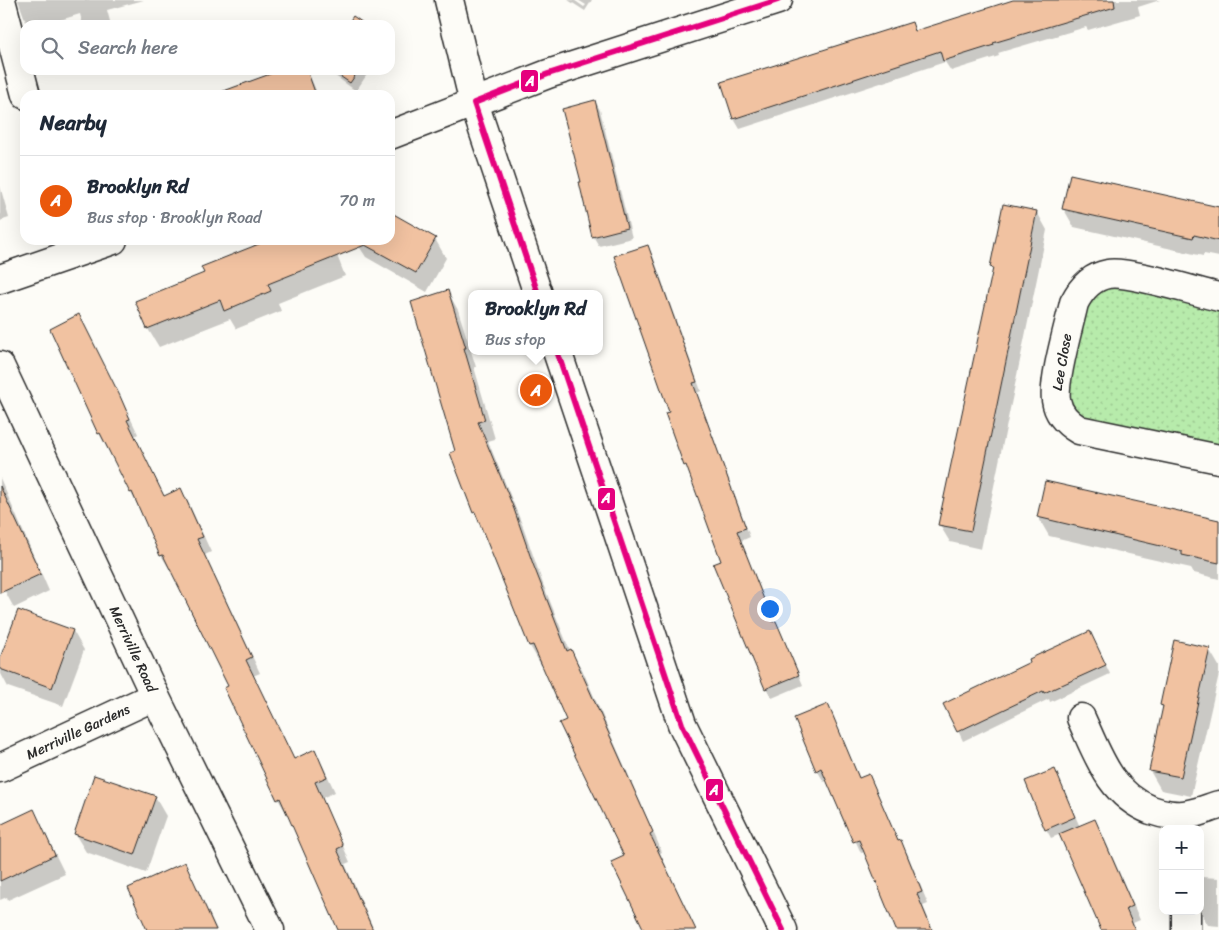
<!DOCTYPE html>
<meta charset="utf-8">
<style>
:root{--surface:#fff;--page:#f6f6f7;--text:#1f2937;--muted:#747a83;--line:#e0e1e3;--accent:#ea580c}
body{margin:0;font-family:Sriracha,sans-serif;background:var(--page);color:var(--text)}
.controls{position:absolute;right:15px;bottom:15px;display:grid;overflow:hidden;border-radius:10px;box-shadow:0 5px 20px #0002}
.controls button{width:45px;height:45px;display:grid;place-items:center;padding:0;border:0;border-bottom:1px solid var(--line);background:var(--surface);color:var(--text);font:25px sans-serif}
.you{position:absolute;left:769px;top:608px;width:18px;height:18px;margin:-12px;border:4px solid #fff;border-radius:50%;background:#1a73e8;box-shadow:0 0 0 8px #1a73e833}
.badge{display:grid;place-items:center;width:32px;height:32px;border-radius:50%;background:var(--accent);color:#fff;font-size:16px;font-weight:700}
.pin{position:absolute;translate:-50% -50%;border:2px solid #fff;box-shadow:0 1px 5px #0006}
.popup{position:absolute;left:468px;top:290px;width:135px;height:65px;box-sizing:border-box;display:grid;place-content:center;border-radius:10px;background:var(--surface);filter:drop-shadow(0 1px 4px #0005);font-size:16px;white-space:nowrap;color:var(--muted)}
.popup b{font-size:19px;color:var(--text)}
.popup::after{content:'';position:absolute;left:50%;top:100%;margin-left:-10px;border:10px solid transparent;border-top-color:var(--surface)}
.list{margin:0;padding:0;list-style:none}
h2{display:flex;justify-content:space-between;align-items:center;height:65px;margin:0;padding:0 20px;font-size:21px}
h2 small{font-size:16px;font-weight:400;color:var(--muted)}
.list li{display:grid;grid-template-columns:32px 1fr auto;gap:15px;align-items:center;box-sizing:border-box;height:90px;padding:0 20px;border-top:1px solid var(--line)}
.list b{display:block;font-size:19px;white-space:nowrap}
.list p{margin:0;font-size:16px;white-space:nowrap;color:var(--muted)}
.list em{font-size:16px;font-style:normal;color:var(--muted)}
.icon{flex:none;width:28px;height:28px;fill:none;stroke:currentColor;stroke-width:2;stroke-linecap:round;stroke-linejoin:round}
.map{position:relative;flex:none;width:1219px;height:930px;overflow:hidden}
.search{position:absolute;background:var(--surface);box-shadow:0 5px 20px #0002;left:20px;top:20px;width:375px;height:55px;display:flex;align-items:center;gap:12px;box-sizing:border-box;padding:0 18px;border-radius:15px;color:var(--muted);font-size:19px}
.panel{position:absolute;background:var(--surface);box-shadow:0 5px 20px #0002;left:20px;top:90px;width:375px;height:155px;border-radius:15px}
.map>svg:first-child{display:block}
</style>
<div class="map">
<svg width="1219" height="930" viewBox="0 0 1219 930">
<defs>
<pattern id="grass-dots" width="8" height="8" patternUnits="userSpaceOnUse" patternTransform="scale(1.25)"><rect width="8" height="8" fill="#b7ebab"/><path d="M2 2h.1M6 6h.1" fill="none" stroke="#9eca93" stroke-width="1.8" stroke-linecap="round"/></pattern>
</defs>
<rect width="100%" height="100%" fill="#fdfcf7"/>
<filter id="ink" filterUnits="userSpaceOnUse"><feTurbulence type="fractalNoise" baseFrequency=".02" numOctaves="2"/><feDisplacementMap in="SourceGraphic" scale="10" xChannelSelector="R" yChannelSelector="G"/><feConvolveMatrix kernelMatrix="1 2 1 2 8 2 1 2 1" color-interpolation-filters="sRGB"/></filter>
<g filter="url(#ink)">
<polygon fill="url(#grass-dots)" stroke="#718b6b" points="1087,283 1219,297 1219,459 1088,433 1056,390"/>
<g fill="#0003">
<polygon points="18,0 144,0 107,10 111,25 83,25 80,14 44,25 27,25"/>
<polygon points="568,0 574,0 584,7 586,5 578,0 592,0 585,11"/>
<polygon points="1019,0 1160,0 1138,7 1140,15 1088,30 1086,27 998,53 999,56 951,71 945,62 740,129 734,119 722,83 912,23 916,32"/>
<polygon points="286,70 307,70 318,95 215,95"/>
<polygon points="327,70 370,70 356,91"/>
<polygon points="595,101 600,110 632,238 599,246 593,236 583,182"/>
<polygon points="0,186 9,218 0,221"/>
<polygon points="1219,207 1219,257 1204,254 1203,256 1074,227 1063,208"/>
<polygon points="1037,212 1047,230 981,549 950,542 939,524 993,271 991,267"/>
<polygon points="390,213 435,239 446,258 427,292 366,257 355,240 390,240"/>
<polygon points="284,240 331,240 345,276 278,303 281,311 236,329 230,319 159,347 148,329 205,274"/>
<polygon points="648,246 653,256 701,391 697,393 750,537 741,541 774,623 776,623 781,632 803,685 772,698 766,688 670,413"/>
<polygon points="448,292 458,310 476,367 474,367 495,439 488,441 524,529 543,584 570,651 582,669 662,852 660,853 696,930 646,930 625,856 543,664 541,665 530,646 451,454 457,452"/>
<polygon points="79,316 128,413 138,434 135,436 164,497 180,489 189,504 211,552 205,555 260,673 253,676 294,760 314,751 323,766 335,792 322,798 350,862 345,864 374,930 340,930 288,814 287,814 278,799 230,686 172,570 170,570 161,555 139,508 99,433"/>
<polygon points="0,478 49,591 14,608 0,582"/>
<polygon points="1038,517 1219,522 1219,579 1194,573 1191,568 1049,536"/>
<polygon points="73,631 84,650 63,706 8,687 0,672 0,661"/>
<polygon points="1095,642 1110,674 1050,702 1049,699 963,741 945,704"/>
<polygon points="1209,649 1219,666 1219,674 1191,796 1161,790 1150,771 1163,709 1161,705"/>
<polygon points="827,706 860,779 869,776 899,842 907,853 928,904 923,906 933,930 896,930 865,852 861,853 828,780 824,782 817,770"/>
<polygon points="1055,770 1080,827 1094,820 1102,833 1140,920 1133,923 1136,930 1103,930 1061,834 1051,838 1046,829"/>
<polygon points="155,797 166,816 146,873 86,852 75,834"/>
<polygon points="34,811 65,874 8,900 7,897 0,900 0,827"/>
<polygon points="185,863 217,930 149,930"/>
<polygon points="1202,877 1219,878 1219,926 1208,925 1203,916 1201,903"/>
</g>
<g fill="#f1c2a1" stroke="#2b2b2b">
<polygon points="1013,0 1114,0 1115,7 993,43 994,45 943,61 940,51 733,119 721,82 912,22 915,31"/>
<polygon points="353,16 366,25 347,25"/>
<polygon points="281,70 307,70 316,95 221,95 221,92"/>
<polygon points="331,70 359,70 350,83"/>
<polygon points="595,100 627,228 592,237 579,182 581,182 562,109"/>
<polygon points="1070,174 1219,207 1219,241 1194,235 1193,238 1062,209"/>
<polygon points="1003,204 1037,211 971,531 938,525 993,268 990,267"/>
<polygon points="390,212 436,238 416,273 365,245 268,284 271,291 224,311 220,300 147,329 135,301 204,273 201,267 269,240 390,240"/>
<polygon points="648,245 697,382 693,383 746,528 737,531 773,622 776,621 799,675 765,689 713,564 721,561 686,465 684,466 665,413 669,412 614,256"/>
<polygon points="448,290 466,348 464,348 485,420 478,422 514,509 533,564 567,651 571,649 653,832 650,834 696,930 644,930 611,862 624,856 559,723 566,720 533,645 529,646 475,512 473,513 450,453 455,451 411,302"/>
<polygon points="79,314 120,396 130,419 127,420 164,496 181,488 203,537 197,539 252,657 246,660 294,759 315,749 327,777 315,782 343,846 337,849 373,930 338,930 280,798 277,800 224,688 228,686 163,555 160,556 132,492 130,493 100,433 98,434 50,329"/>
<polygon points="1045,481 1219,520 1219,563 1182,555 1182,551 1037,517"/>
<polygon points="0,486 41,574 0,593"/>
<polygon points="18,610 73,630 52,688 0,669 0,658"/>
<polygon points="1090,631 1106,665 1044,693 1043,691 957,732 943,704 1030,662 1029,659"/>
<polygon points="1174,640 1210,648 1181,777 1149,771 1163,706 1160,705"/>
<polygon points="828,704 859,778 869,774 898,841 901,840 922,892 917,894 932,930 896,930 859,840 853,842 821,768 816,771 794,718"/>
<polygon points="1055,769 1075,817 1045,830 1025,781"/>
<polygon points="94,775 156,796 135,855 74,834"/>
<polygon points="34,809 55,855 0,881 0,825"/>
<polygon points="1095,819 1133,906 1126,909 1135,930 1101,930 1059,834"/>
<polygon points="185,862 216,930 147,930 128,888"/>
</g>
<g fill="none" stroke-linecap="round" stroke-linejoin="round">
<defs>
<g id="minor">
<polyline points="1,0 26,95"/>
<path d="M1219,297C1196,292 1127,270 1108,274C1091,277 1081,289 1074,303C1069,326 1053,379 1056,400C1058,414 1067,423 1079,430L1219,459"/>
<polyline points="0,366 155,696 270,930"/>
<path d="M1081,718C1098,755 1110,794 1151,810C1162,814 1178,817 1189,814C1199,812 1209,808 1219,805"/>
<polyline points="0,768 155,696"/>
<polyline points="1186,930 1186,911"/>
</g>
<g id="tertiary">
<polyline points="449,0 474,103 538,294"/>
<polyline points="390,135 548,74 778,0"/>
<polyline points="0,279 113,240"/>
<polyline points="557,351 682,724 783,930"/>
</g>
</defs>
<use href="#minor" stroke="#2b2b2b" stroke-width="31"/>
<use href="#tertiary" stroke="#2b2b2b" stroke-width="31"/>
<use href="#minor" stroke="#fdfcf7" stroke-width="28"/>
<use href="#tertiary" stroke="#fdfcf7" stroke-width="28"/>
<defs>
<g id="bus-1">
<polyline points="538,294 474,103 548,74 778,0"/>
<polyline points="557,351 682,724 783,930"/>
</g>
</defs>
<use href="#bus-1" stroke="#fdfcf7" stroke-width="10"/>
<use href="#bus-1" stroke="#e5007d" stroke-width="6"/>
</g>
</g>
<g text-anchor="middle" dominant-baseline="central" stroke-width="4.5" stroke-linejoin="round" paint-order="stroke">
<g font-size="14" fill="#2b2b2b" stroke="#fdfcf7">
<text transform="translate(1062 362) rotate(-80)">Lee Close</text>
<text transform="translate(133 649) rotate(65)">Merriville Road</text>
<text transform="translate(78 732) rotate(-25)">Merriville Gardens</text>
</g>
</g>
<g stroke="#fdfcf7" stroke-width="2">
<rect x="520" y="69" width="19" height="24" rx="5" fill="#e5007d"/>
<rect x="597" y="487" width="19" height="24" rx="5" fill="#e5007d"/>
<rect x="705" y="778" width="19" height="24" rx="5" fill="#e5007d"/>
</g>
<g font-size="14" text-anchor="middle" font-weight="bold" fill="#fff">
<text x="530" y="86">A</text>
<text x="606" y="503">A</text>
<text x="714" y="795">A</text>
</g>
</svg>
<div class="controls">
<button>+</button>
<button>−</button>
</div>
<div class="you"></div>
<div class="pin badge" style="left:536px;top:390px">A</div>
<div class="popup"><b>Brooklyn Rd</b>Bus stop</div>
<div class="search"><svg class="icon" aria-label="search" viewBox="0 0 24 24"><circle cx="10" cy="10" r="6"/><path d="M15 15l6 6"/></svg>Search here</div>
<section class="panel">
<h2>Nearby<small></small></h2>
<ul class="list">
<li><span class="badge">A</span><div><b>Brooklyn Rd</b><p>Bus stop · Brooklyn Road</p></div><em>70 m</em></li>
</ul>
</section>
</div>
